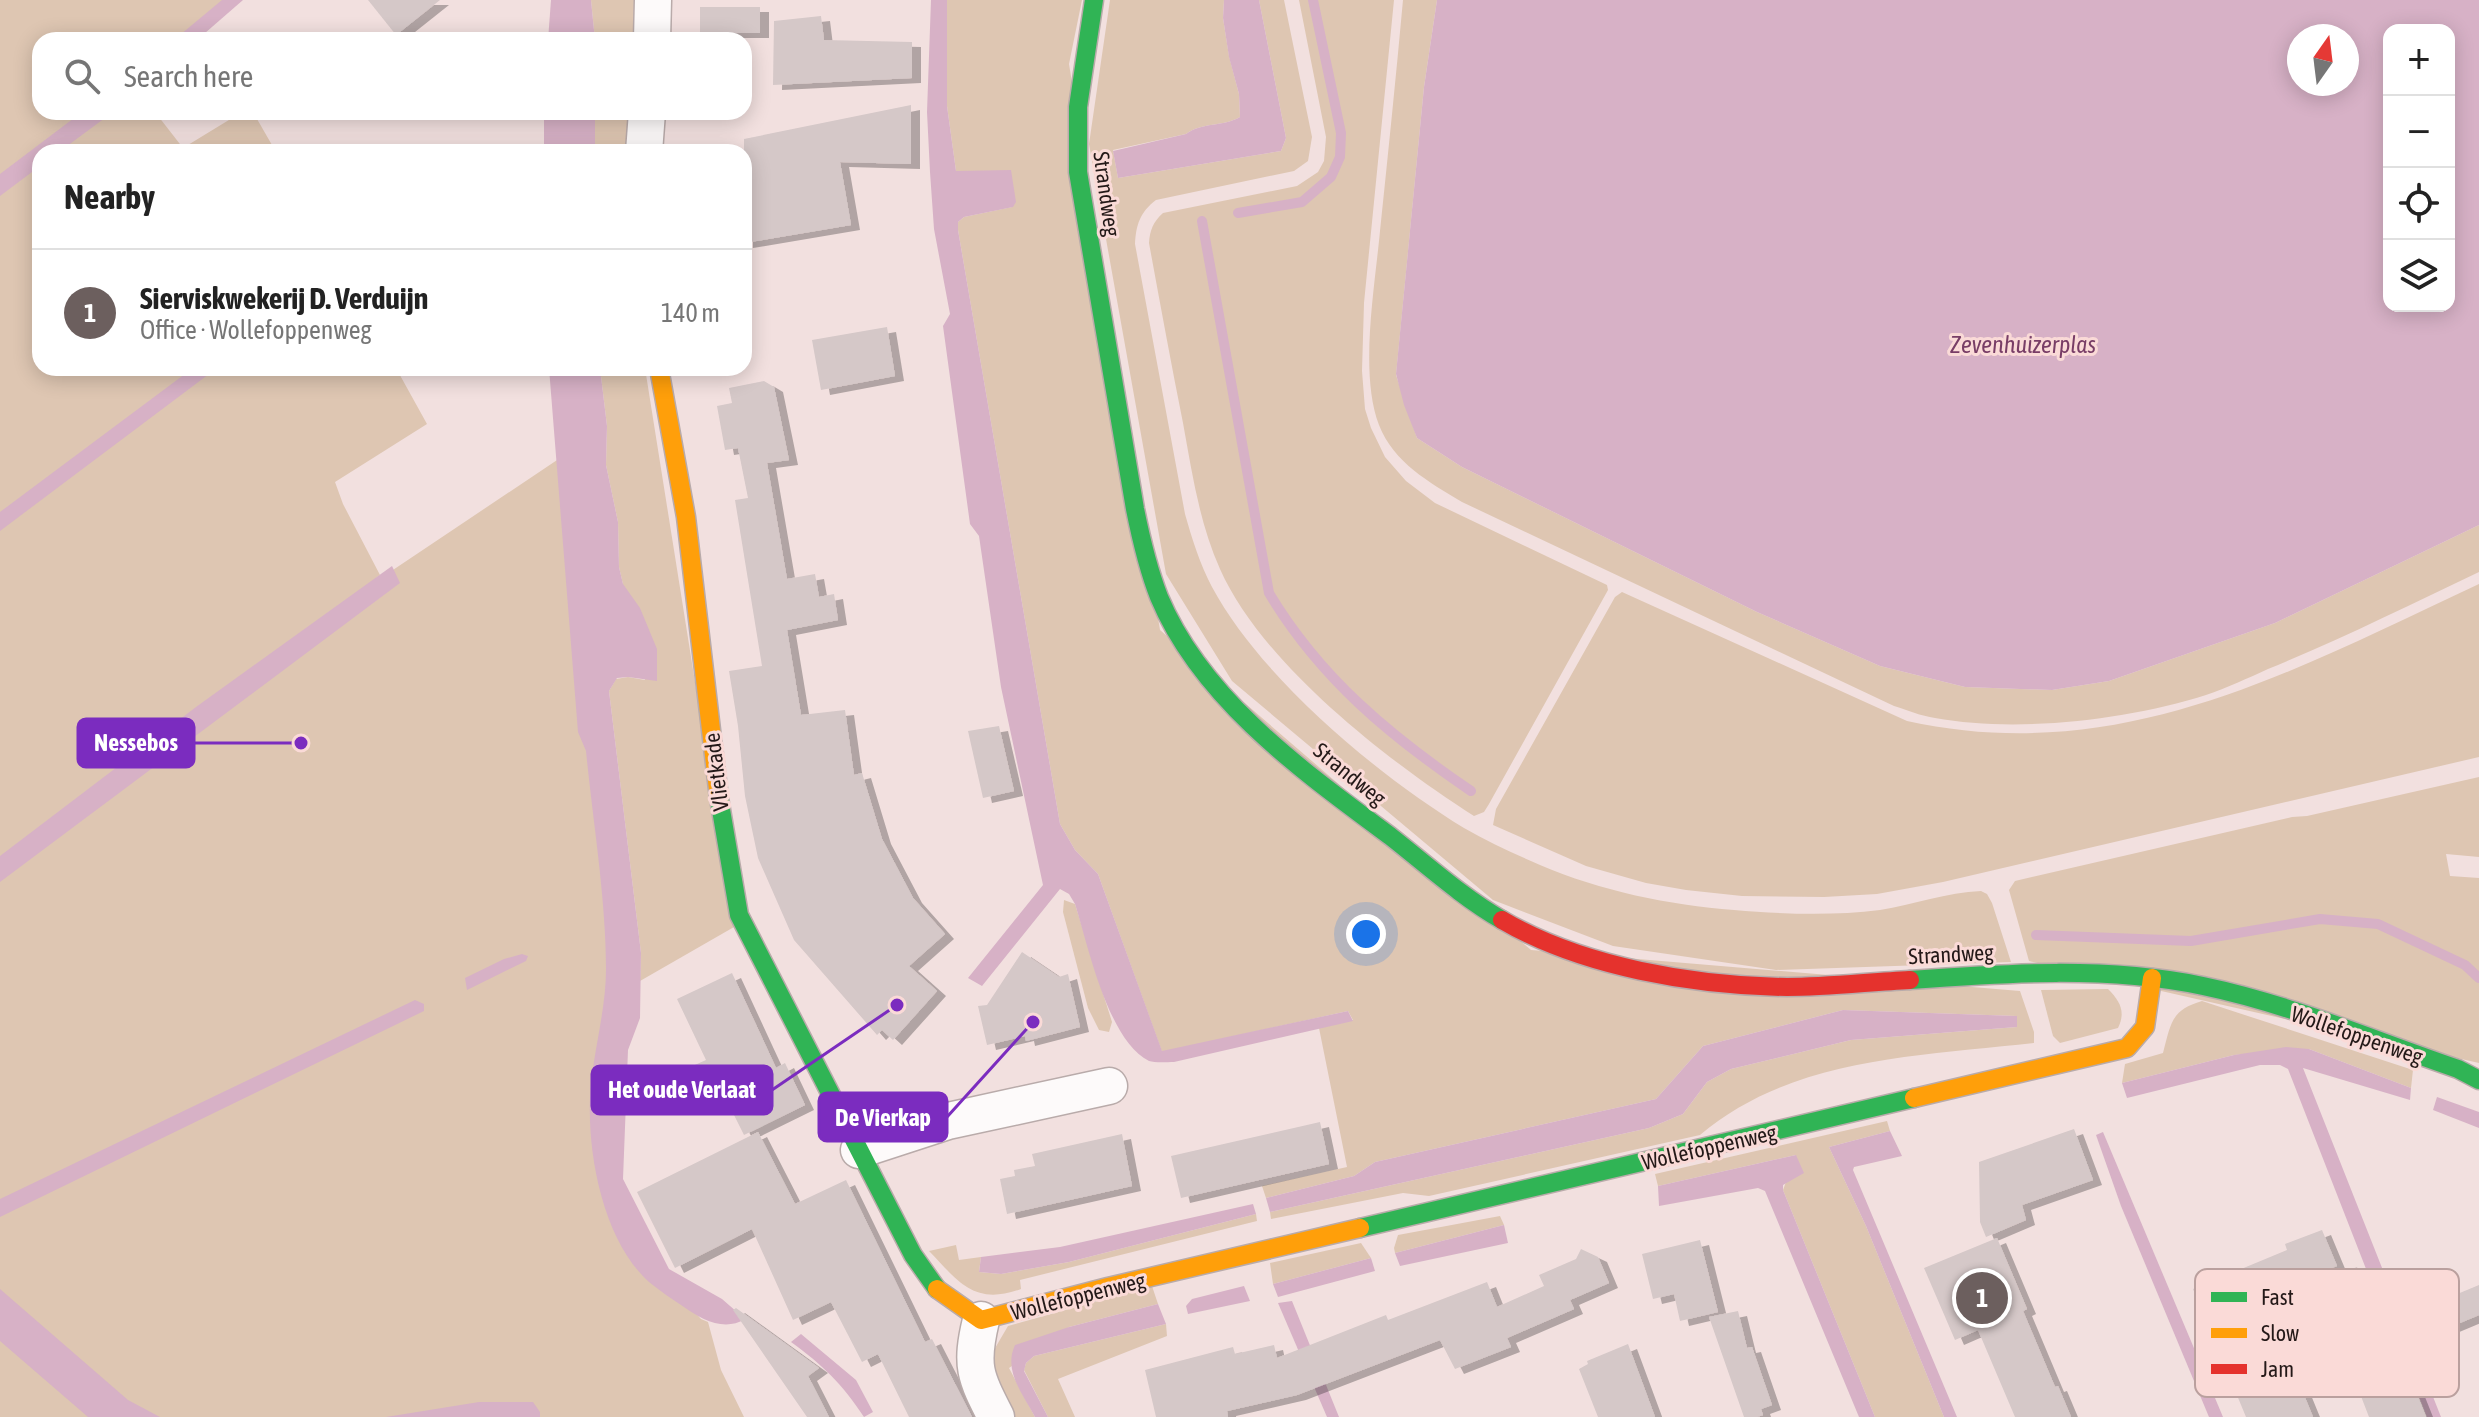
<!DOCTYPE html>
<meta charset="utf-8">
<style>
:root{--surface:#fff;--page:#f2f2f2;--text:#222;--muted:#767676;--line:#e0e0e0;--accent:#6c5f5e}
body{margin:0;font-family:"Asap Condensed",sans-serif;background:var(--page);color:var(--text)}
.controls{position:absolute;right:24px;top:24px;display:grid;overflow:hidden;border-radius:16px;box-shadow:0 4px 20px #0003}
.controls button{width:72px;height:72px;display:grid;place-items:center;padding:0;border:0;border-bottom:2px solid var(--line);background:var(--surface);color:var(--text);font:40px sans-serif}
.compass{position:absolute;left:2287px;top:24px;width:72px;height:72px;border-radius:50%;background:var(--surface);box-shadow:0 4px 20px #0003;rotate:14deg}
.you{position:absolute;left:1366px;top:934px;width:28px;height:28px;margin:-20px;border:6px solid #fff;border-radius:50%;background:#1a73e8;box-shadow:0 0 0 12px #1a73e833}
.badge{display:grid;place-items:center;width:52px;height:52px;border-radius:50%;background:var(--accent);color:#fff;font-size:26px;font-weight:700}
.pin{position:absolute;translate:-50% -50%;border:4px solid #fff;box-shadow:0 2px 8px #0006}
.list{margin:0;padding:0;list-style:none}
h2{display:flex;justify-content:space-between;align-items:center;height:104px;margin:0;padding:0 32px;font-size:34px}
h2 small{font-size:26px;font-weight:400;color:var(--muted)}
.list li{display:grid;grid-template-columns:52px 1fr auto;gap:24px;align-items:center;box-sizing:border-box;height:128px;padding:0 32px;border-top:2px solid var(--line)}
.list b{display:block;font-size:30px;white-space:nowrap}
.list p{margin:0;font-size:26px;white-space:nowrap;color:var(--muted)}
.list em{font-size:26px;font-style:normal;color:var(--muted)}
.icon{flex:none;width:44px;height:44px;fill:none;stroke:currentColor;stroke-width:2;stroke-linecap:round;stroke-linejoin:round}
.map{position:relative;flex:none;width:2479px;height:1417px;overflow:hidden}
.search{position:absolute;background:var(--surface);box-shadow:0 4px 20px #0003;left:32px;top:32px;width:720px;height:88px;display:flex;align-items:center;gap:20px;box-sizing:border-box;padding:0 28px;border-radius:24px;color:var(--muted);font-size:30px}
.panel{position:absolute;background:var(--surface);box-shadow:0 4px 20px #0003;left:32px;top:144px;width:720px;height:232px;border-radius:24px}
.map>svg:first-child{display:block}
</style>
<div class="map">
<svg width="2479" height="1417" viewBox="0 0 2479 1417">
<defs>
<filter id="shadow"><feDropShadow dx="9" dy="5" stdDeviation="0" flood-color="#0004"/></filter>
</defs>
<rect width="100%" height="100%" fill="#f2e0df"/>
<g fill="#dec6b2">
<polygon points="0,0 233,0 184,40 40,40 40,112 155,112 183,148 242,112 253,112 276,152 40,152 40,368 396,368 427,424 335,482 343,504 380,575 376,578 378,580 572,450 618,905 601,1097 624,1233 701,1319 708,1322 721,1370 744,1417 0,1417"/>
<polygon points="591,0 639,0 637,40 595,40"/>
<path d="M947,0H1082L1069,64L1160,630L1531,950L2020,991L2034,1032V1043C1920,1056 1792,1057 1700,1135L1429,1196L1403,1193L1271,1219L1270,1212L1649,1128L1683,1114L1707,1082L1731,1069L1851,1040L2017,1027V1016L1843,1010L1703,1046L1656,1099L1375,1162L1354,1176L1266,1198L1262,1186L1347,1167L1319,1028L1353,1020L1348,1011L1162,1052L1098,874L1075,850L1060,824L958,230V222L964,217L1012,207L956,171L947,106Z"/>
<path d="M1110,0H1224L1223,18L1229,56L1239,94L1240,117C1223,127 1202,122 1186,134L1113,150L1118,178L1281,151L1286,138L1259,0H1284L1312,137L1308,161L1294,171L1156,200C1140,212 1136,225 1135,244L1185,514C1192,539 1200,564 1212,587C1261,678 1377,775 1464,828C1488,842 1515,854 1540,865C1601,891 1669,905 1734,910C1781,914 1833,916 1880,910C1913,905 1947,892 1981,891L1987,894L1992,903L2011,962L1776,970L1613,946L1493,900L1232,681L1166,574L1089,144Z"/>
<path d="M1299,0H1394L1364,303L1362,371L1365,409L1371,428L1385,457L1406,481L1435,503L1607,585L1608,590L1489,804L1484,812L1474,816C1388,761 1262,664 1220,569C1199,522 1192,472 1183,423C1171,363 1160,303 1149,243C1150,230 1153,222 1163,213L1297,186L1318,172L1324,161L1326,137Z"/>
<path d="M1403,0H1437L1424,87L1396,375L1417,438L1462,467L1757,612L1880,666L1965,687L2052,690L2109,681L2275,623L2479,525V572C2409,605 2340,640 2268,669C2248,678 2227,688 2206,695C2127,720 2017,733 1935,718C1921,716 1907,710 1894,706L1462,502C1429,482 1394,463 1379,425C1359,373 1375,286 1380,231C1388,154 1396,77 1403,0Z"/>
<polygon points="595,112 634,112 627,152 595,152"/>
<polygon points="600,368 645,368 734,927 640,981 641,953 609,691 616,679 628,677 645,680 619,567 618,522 606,465 607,426"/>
<path d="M2479,584V757L1943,882L1877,894L1824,897L1742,896L1686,890L1646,883L1586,866L1493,825L1496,809L1615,597L1622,592L1907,721C2121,768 2292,671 2479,584Z"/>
<polygon points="2479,777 2479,857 2446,854 2450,876 2479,878 2479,1063 2029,961 2009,890 2015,881 2292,817 2307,816"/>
<polygon points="1064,900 1075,904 1112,1022 1109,1032 1099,1030 1088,1008 1063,912"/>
<path d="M2108,989C2120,1001 2126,1012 2118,1028L2060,1043L2053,1036L2041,990Z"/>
<path d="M2202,1001L2413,1070L2411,1088L2309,1049L2234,1055L2122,1083L2125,1064L2163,1053C2171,1023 2171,1010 2202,1001Z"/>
<polygon points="1887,1121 1890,1131 1829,1147 1866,1226 1944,1417 1875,1417 1783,1190 1796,1155 1658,1186 1655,1174"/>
<path d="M1256,1214L1257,1221L1020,1280L1021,1289C974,1306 959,1282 929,1251L956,1245L959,1260L981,1257L979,1272L1001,1274L1069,1262Z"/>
<polygon points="1500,1216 1504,1225 1395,1253 1394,1248 1398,1235"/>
<polygon points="1361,1243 1371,1258 1273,1284 1270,1263"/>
<polygon points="1152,1286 1158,1304 1069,1327 1009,1368 1035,1417 1009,1417 998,1396 991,1355 1008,1326"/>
<polygon points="1166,1324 1167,1336 1058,1379 1075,1417 1048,1417 1024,1370 1026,1363 1034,1356"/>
</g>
<g fill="#d7b1c6" fill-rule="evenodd">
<polygon points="222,0 243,0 197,40 174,40"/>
<polygon points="551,0 591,0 595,40 548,40"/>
<path d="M931,0H947V106L956,171L1011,170L1016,202L1013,207L964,217L958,222V230L1060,824L1075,850L1098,874L1162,1051L1348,1011L1353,1021L1174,1062C1167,1062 1155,1063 1149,1061C1108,1041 1088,945 1075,904L1069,894L1060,889L982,986L968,978L1043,885L1001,687L979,536L970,524L943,326L950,314L934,229L930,172L927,112Z"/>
<path d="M1224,0H1259L1286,138L1281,151L1118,178L1113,151L1186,134C1202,122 1223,127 1240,117L1239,94L1229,57L1223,18Z"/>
<path d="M1437,0H2479V525L2275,623L2109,681L2052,690L1965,687L1880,666L1757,612L1462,467L1417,438L1404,405L1396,374L1424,87ZM2389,30H2449V306H2389ZM2299,36H2347V84H2299Z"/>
<polygon points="82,112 113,112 59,152 40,152 40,166 0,196 0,174"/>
<rect x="544" y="112" width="51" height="40"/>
<polygon points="193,368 217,368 0,531 0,512"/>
<path d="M549,368H600L607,426L606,465L618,522L619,567L623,584L640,608L657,649V681L628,677L617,678L609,691L641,953L640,1018L628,1050L623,1179L669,1269L722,1299L745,1319C724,1332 701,1319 684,1307C672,1299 660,1291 649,1282C601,1239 585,1145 591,1084C595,1045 606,1008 606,969C606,899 593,822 586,751L578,732Z"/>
<polygon points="392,566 400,583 0,882 0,856 196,707"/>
<polygon points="522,954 528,956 526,961 467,990 465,978 504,959"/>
<polygon points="415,1000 424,1004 424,1011 0,1217 0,1199"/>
<polygon points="1843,1010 2017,1016 2017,1027 1851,1040 1731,1069 1707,1082 1683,1114 1649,1128 1270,1212 1266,1198 1354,1176 1375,1162 1656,1099 1703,1046"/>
<polygon points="2286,1047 2309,1049 2411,1088 2410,1100 2303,1068 2441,1417 2427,1417 2397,1341 2393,1338 2288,1069 2280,1065 2260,1065 2127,1098 2122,1083 2234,1055"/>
<polygon points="2437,1097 2479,1112 2479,1128 2433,1110"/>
<polygon points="1890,1131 1902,1156 1854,1167 1853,1170 1957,1417 1944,1417 1866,1226 1829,1147"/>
<polygon points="2103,1132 2223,1417 2209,1417 2121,1206 2096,1135"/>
<polygon points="1796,1155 1804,1173 1783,1185 1783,1190 1875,1417 1859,1417 1765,1191 1758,1188 1659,1206 1658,1186"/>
<polygon points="1253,1204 1256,1214 1069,1262 1001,1274 979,1272 981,1257 1060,1247"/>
<polygon points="1504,1225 1508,1243 1400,1266 1395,1253"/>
<polygon points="1371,1258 1375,1271 1278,1297 1273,1284"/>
<polygon points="1244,1286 1250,1301 1188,1314 1186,1306 1192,1299"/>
<polygon points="0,1289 128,1400 160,1417 88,1417 0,1341"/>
<polygon points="1292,1301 1339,1417 1327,1417 1278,1303"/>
<path d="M1158,1304L1166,1324L1034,1356L1026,1363L1024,1371L1048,1417H1035C1023,1394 1003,1371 1015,1345L1069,1327Z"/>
<path d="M801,1334L856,1380L873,1412L864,1417C842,1384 823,1365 791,1342Z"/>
<polygon points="479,1402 533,1402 540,1412 540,1417 386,1417"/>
</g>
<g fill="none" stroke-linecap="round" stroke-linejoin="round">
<g stroke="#d7b1c6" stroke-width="10">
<polyline points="1238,213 1302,202 1331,177 1340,157 1341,133 1313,0"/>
<path d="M1202,221L1269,593C1320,678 1390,736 1471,791"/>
<polyline points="2036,935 2191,941 2320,919 2378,924 2465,965 2479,978"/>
</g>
</g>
<g fill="#d5c8c8" filter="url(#shadow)">
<polygon points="368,0 440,0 396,35"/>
<rect x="700" y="7" width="60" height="26"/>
<polygon points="821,16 824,40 912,42 912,78 773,85 774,21"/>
<polygon points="911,105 911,164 840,162 851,225 744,243 744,139"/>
<polygon points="887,327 895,376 821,390 812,340"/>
<polygon points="764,381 774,387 789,460 767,463 787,579 815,574 819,597 834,594 838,620 787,630 801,715 845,710 854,775 862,773 882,839 913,898 945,934 909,966 937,991 893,1040 882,1030 877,1035 794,940 758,858 745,796 738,726 729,671 762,666 735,500 748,498 738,448 725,450 717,406 732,403 729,388"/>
<polygon points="999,726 1014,791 983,798 968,731"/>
<polygon points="1022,952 1059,977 1068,974 1080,1027 1026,1041 1025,1036 987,1045 978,1006 987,1005"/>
<polygon points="732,973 776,1068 785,1063 805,1105 744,1135 721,1089 693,1102 679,1072 706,1060 677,999"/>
<polygon points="1320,1122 1329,1164 1181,1198 1171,1156"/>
<polygon points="2074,1129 2093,1180 2022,1205 2026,1220 1986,1237 1980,1222 1979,1162"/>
<polygon points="758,1132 795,1204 846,1180 925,1342 932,1339 972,1417 909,1417 878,1354 862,1362 831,1302 793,1320 752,1229 675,1268 637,1192"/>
<polygon points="1122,1134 1132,1186 1007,1214 1000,1179 1015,1176 1014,1170 1035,1166 1032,1154"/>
<polygon points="2322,1230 2337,1266 2263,1295 2313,1417 2246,1417 2193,1289 2287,1250 2285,1244"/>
<polygon points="1997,1238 2027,1309 2023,1311 2055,1387 2058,1386 2071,1417 2015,1417 1978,1330 1955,1340 1924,1268"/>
<polygon points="1700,1240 1718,1312 1680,1321 1674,1294 1653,1299 1642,1254"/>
<polygon points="1581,1249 1598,1257 1609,1283 1570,1300 1574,1309 1507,1338 1511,1347 1455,1369 1440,1340 1297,1395 1227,1411 1228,1417 1156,1417 1145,1370 1233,1347 1235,1354 1274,1345 1277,1358 1386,1315 1388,1320 1487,1282 1497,1307 1544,1286 1539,1275 1576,1259"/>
<polygon points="2357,1267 2389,1345 2396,1342 2426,1417 2369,1417 2317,1282"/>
<polygon points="2479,1285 2479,1315 2448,1328 2438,1302"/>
<polygon points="736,1308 819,1368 808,1376 829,1417 807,1417 733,1310"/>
<polygon points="1738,1311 1747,1348 1752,1347 1772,1405 1761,1409 1763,1415 1757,1417 1744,1417 1709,1317"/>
<polygon points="1628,1344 1655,1417 1598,1417 1579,1369 1588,1364 1587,1361"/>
</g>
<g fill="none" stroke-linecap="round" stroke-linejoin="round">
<defs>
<g id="street">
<polyline points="652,40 653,0"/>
<polyline points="644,152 647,112"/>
<polyline points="859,1150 948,1121 1109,1086"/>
<path d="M981,1320C970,1366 975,1376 996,1417"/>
</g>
<g id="fast">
<path d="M1094,0L1078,107V172L1135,509C1141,539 1148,569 1159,597C1202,700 1304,772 1390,836C1427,865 1462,897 1502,920"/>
<polyline points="719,798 739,915 913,1255 937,1289"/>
<path d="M1910,980C2006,973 2107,966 2203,986C2290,1004 2373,1040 2458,1069L2479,1080"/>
<polyline points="1360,1228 1914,1098"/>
</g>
<g id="slow">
<polyline points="659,368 686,517 719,798"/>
<polyline points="1914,1098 2127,1048 2145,1027 2152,978"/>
<polyline points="937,1289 981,1320 1108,1287 1360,1228"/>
</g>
<path id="jam" d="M1502,920C1582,967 1695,986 1787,987C1828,987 1869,982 1910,980"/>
</defs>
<use href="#street" stroke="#b9abaa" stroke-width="39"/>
<use href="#fast" stroke="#b9abaa" stroke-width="21"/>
<use href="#slow" stroke="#b9abaa" stroke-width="21"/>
<use href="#jam" stroke="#b9abaa" stroke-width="21"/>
<use href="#street" stroke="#fdfafa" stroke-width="36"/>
<use href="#fast" stroke="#30b455" stroke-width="18"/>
<use href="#slow" stroke="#ff9f0a" stroke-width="18"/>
<use href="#jam" stroke="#e5322d" stroke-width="18"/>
</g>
<g text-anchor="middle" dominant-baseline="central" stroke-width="6" stroke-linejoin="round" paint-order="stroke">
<g font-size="22" fill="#241918" stroke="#fadad7">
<text transform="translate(1107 194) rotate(82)">Strandweg</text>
<text transform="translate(716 772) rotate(-97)">Vlietkade</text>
<text transform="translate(1350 774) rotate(39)">Strandweg</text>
<text transform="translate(1951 954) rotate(-3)">Strandweg</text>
<text transform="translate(2357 1035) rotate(19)">Wollefoppenweg</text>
<text transform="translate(1709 1147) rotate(-13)">Wollefoppenweg</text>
<text transform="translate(1078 1296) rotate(-14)">Wollefoppenweg</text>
</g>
<g font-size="24" font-style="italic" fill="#783d66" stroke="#fadad7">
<text x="2023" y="344">Zevenhuizerplas</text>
</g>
</g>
<rect x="2195" y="1269" width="264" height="128" rx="12" fill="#fadad7" stroke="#baa09e" stroke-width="2"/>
<rect x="2211" y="1292" width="36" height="10" fill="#30b455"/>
<rect x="2211" y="1328" width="36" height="10" fill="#ff9f0a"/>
<rect x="2211" y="1364" width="36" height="10" fill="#e5322d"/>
<g font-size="22" fill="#241918">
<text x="2261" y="1305">Fast</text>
<text x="2261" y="1341">Slow</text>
<text x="2261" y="1377">Jam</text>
</g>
<path fill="none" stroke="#7b2cbf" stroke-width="3" d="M301 743L194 743M897 1005L772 1090M1033 1022L947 1117"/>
<g fill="#7b2cbf" stroke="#fadad7" stroke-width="3">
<circle cx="301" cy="743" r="8"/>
<circle cx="897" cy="1005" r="8"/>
<circle cx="1033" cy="1022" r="8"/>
</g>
<g fill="#7b2cbf" stroke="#7b2cbf" stroke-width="3">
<rect x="78" y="719" width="116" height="48" rx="8"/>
<rect x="592" y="1066" width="180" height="48" rx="8"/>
<rect x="819" y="1093" width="128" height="48" rx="8"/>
</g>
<g font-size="24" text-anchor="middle" font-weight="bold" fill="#fff">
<text x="136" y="751">Nessebos</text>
<text x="682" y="1098">Het oude Verlaat</text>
<text x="883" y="1126">De Vierkap</text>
</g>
</svg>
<div class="controls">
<button>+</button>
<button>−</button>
<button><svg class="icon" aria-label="locate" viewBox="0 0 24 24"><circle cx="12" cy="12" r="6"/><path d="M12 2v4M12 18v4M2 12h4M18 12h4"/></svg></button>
<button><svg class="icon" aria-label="layers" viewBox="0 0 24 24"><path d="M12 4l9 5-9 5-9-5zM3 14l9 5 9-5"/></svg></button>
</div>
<svg class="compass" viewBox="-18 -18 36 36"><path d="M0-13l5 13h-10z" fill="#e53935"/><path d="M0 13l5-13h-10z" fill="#767676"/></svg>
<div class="you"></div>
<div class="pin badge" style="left:1982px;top:1298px">1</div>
<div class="search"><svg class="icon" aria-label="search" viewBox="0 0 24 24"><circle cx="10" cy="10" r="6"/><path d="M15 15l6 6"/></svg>Search here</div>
<section class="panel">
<h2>Nearby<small></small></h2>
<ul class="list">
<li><span class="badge">1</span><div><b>Sierviskwekerij D. Verduijn</b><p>Office · Wollefoppenweg</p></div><em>140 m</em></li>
</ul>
</section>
</div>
